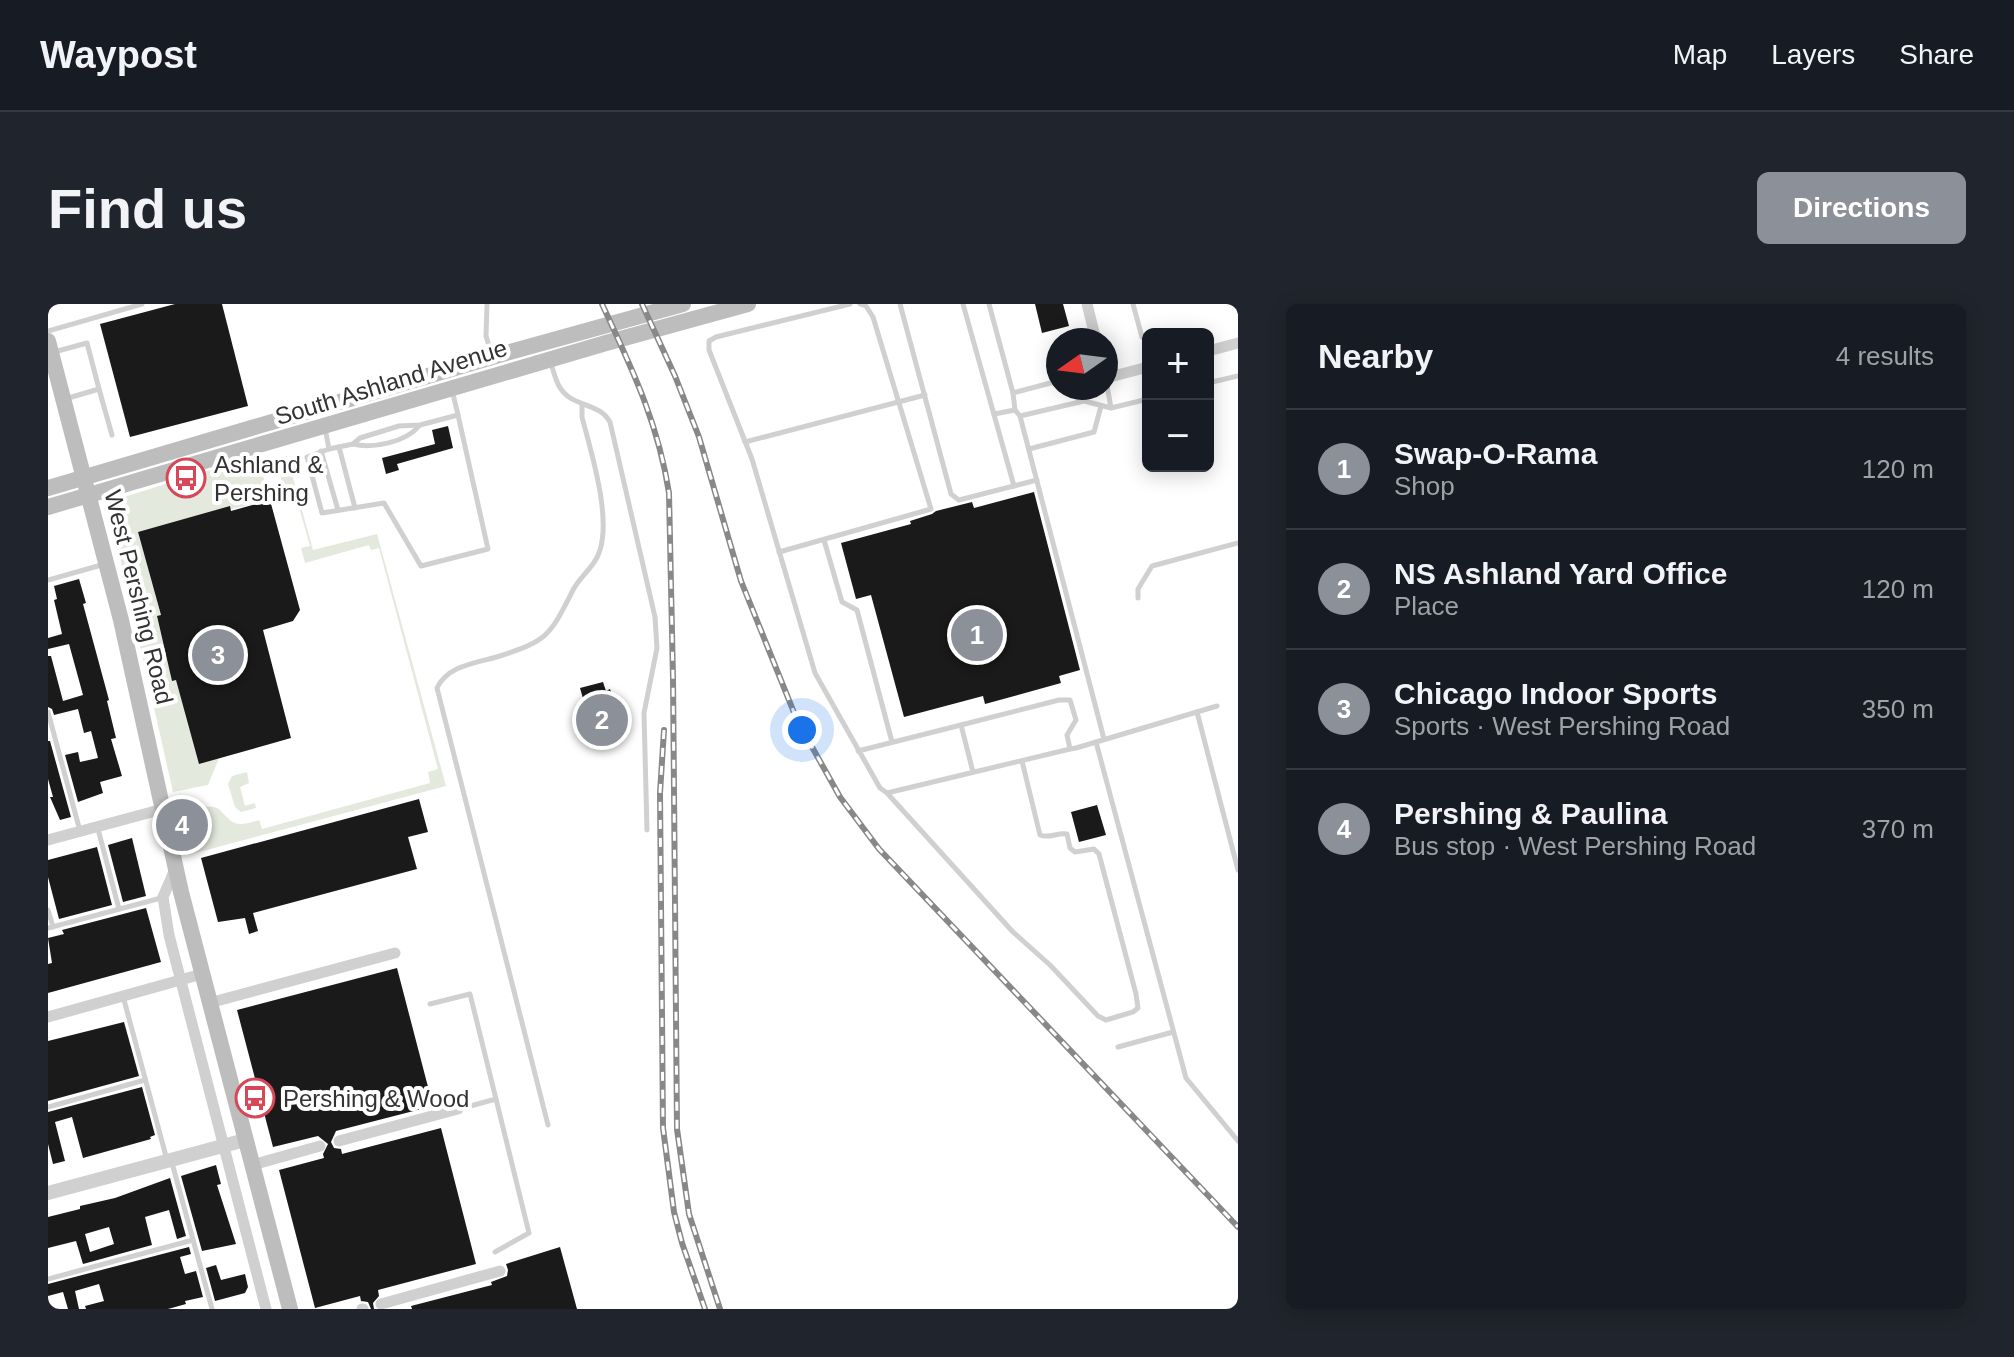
<!DOCTYPE html>
<meta charset="utf-8">
<style>
:root{--surface:#171b24;--page:#20242c;--text:#f1f3f6;--muted:#9ea1a6;--line:#363941;--accent:#8c9099}
body{margin:0;font-family:Helvetica,sans-serif;background:var(--page);color:var(--text)}
.controls{position:absolute;right:24px;top:24px;display:grid;overflow:hidden;border-radius:12px;box-shadow:0 4px 20px #0003}
.controls button{width:72px;height:72px;display:grid;place-items:center;padding:0;border:0;border-bottom:2px solid var(--line);background:var(--surface);color:var(--text);font:40px sans-serif}
.compass{position:absolute;left:998px;top:24px;width:72px;height:72px;border-radius:50%;background:var(--surface);box-shadow:0 4px 20px #0003;rotate:256deg}
.you{position:absolute;left:754px;top:426px;width:28px;height:28px;margin:-20px;border:6px solid #fff;border-radius:50%;background:#1a73e8;box-shadow:0 0 0 12px #1a73e833}
.badge{display:grid;place-items:center;width:52px;height:52px;border-radius:50%;background:var(--accent);color:#fff;font-size:26px;font-weight:700}
.pin{position:absolute;translate:-50% -50%;border:4px solid #fff;box-shadow:0 2px 8px #0006}
.list{margin:0;padding:0;list-style:none}
h2{display:flex;justify-content:space-between;align-items:center;height:104px;margin:0;padding:0 32px;font-size:34px}
h2 small{font-size:26px;font-weight:400;color:var(--muted)}
.list li{display:grid;grid-template-columns:52px 1fr auto;gap:24px;align-items:center;box-sizing:border-box;height:120px;padding:0 32px;border-top:2px solid var(--line)}
.list b{display:block;font-size:30px;white-space:nowrap}
.list p{margin:0;font-size:26px;white-space:nowrap;color:var(--muted)}
.list em{font-size:26px;font-style:normal;color:var(--muted)}
.map{position:relative;flex:none;width:1190px;height:1005px;overflow:hidden;border-radius:12px}
header{display:flex;align-items:center;gap:48px;box-sizing:border-box;height:112px;padding:0 40px;background:var(--surface);border-bottom:2px solid var(--line)}
header strong{font-size:38px}
nav{display:flex;gap:44px;margin-inline-start:auto;font-size:28px}
.intro{display:flex;align-items:center;justify-content:space-between;box-sizing:border-box;height:192px;padding:0 48px}
h1{margin:0;font-size:56px}
.button{padding:20px 36px;border-radius:12px;background:var(--accent);color:#fff;font-size:28px;font-weight:700}
main{display:flex;gap:48px;padding:0 48px}
aside{flex:1;background:var(--surface);border-radius:12px;box-shadow:0 4px 20px #0003}
.map>svg:first-child{display:block}
</style>
<header>
<strong>Waypost</strong>
<nav><a>Map</a><a>Layers</a><a>Share</a></nav>
</header>
<div class="intro"><h1>Find us</h1><a class="button">Directions</a></div>
<main>
<div class="map">
<svg width="1190" height="1005" viewBox="0 0 1190 1005">
<rect width="100%" height="100%" fill="#fff"/>
<g fill="#e3e9dd">
<polygon points="210,151 221,196 90,228 113,311 109,313 124,376 128,376 171,454 160,481 125,488 64,217 65,207 76,193"/>
<path d="M239,152L265,246L329,230L398,482L140,551L129,511C140,506 162,498 172,506C178,512 183,520 193,520C198,520 206,518 211,516L214,525L382,479L380,468L390,465L331,244L323,246L321,241L257,259L253,244L262,242L246,186L237,188L227,155Z"/>
<polygon points="199,468 201,479 192,483 197,502 207,499 208,504 193,508 187,503 180,480 184,472"/>
</g>
<g fill="#1a1a1a" fill-rule="evenodd">
<polygon points="127,0 174,0 200,102 82,133 52,20"/>
<polygon points="987,0 1015,0 1021,22 994,29"/>
<polygon points="400,122 405,144 349,160 351,166 338,170 334,154 387,140 384,126"/>
<polygon points="986,188 1032,366 1011,372 1013,379 937,400 935,392 856,413 823,291 808,295 793,239 863,220 862,217 884,210 888,207 924,198 926,204"/>
<polygon points="222,196 252,306 245,317 215,326 243,434 151,460 128,376 124,377 109,312 113,311 90,228 182,202 183,207"/>
<polygon points="31,275 38,299 35,300 61,396 59,397 68,434 63,435 74,472 52,478 55,489 30,498 17,451 30,448 32,458 50,454 43,427 36,429 30,405 6,411 4,405 0,403 0,352 3,352 15,397 35,391 21,340 0,345 0,334 14,330 6,296 9,295 6,282"/>
<polygon points="555,378 558,387 562,385 566,398 561,400 571,432 548,439 532,384"/>
<polygon points="0,437 2,437 23,513 12,516 2,493 5,493 0,475"/>
<polygon points="371,495 380,528 360,533 369,565 205,609 210,627 201,630 197,614 170,618 153,554"/>
<polygon points="1049,501 1058,531 1031,538 1023,508"/>
<polygon points="84,534 98,592 75,598 60,541"/>
<polygon points="49,543 64,601 11,615 0,573 0,556"/>
<polygon points="98,604 113,658 0,689 0,660 4,659 0,634 16,630 14,626"/>
<polygon points="349,664 385,802 288,827 283,838 286,844 293,845 294,850 393,824 428,960 330,986 331,992 325,999 326,1005 323,1005 320,998 313,997 312,992 267,1004 231,866 276,854 275,850 280,840 270,832 225,843 189,706"/>
<polygon points="76,718 91,772 0,797 0,737"/>
<polygon points="94,783 107,831 102,833 103,835 35,854 24,813 7,818 17,857 5,860 0,840 0,808"/>
<polygon points="168,861 173,880 169,881 188,940 154,947 133,872"/>
<path d="M122,874L138,932L129,935L121,906L97,913L104,941L35,960L28,937L0,944V913L32,905V902L67,894ZM61,923L66,940L42,948L37,930Z"/>
<polygon points="141,943 143,950 132,953 137,970 148,967 155,993 137,997 138,1000 120,1005 38,1005 37,1002 56,997 51,980 27,987 31,1005 20,1005 15,988 0,992 0,980"/>
<polygon points="512,943 529,1005 364,1005 363,1002 444,981 443,978 459,972 460,966 458,960"/>
<polygon points="168,961 173,976 197,970 200,983 197,989 167,997 158,964"/>
</g>
<g fill="none" stroke-linecap="round" stroke-linejoin="round">
<g stroke="#d0d0d0" stroke-width="5">
<polyline points="439,0 438,32 443,48"/>
<polyline points="802,0 668,33 661,37 661,46 704,155 767,369 832,484 839,489"/>
<polyline points="852,0 903,190 911,196 989,176"/>
<polyline points="915,0 966,182"/>
<polyline points="941,0 965,89 967,106"/>
<polyline points="1085,0 1094,33"/>
<polyline points="0,27 94,0"/>
<polyline points="6,48 39,39 51,85 17,95"/>
<path d="M502,57C505,65 507,75 511,82C523,104 550,97 562,118L607,313L609,344L596,409L599,526"/>
<polyline points="1058,76 1063,104"/>
<polyline points="1160,79 1190,72"/>
<polyline points="51,85 64,131"/>
<polyline points="965,89 1010,77"/>
<polyline points="946,110 967,106 972,112 1036,97 1063,104 1100,95"/>
<polyline points="972,112 1056,435"/>
<polyline points="277,124 281,145 305,140 312,134 351,122 372,121 410,111 404,86"/>
<polyline points="697,138 877,91"/>
<path d="M305,140C325,145 358,138 371,122"/>
<polyline points="291,143 307,204"/>
<polyline points="281,145 259,153 274,209 336,199 373,262 440,245 410,111"/>
<polyline points="981,145 1046,128 1053,102"/>
<polyline points="273,147 290,206"/>
<polyline points="776,236 794,298 809,306 844,438"/>
<polyline points="731,248 883,205 825,13 818,2 812,0"/>
<polyline points="0,276 57,260"/>
<polyline points="1090,294 1090,285 1104,262 1190,239"/>
<polyline points="0,408 32,527"/>
<polyline points="1149,408 1190,566"/>
<polyline points="1048,438 1138,774 1190,837"/>
<polyline points="810,447 913,421"/>
<path d="M974,457L992,531C1001,535 1010,528 1019,530L1022,544L1027,548L1046,545L1051,550L1088,690L1090,704L1085,708L1058,716L1050,712L1002,661L965,628L839,489C900,474 961,460 1022,445L1028,444L1169,402"/>
<polyline points="925,468 913,421 1011,396 1022,396 1028,416 1019,431 1022,445"/>
<polyline points="50,525 71,605"/>
<polyline points="0,606 5,623"/>
<polyline points="0,624 113,594"/>
<polyline points="75,692 119,856"/>
<polyline points="382,700 422,690 448,795"/>
<polyline points="1070,743 1125,728"/>
<polyline points="0,803 97,776"/>
<polyline points="411,805 448,795 481,929 447,948"/>
<path d="M500,821L389,384C400,361 429,359 452,352C501,336 502,331 525,286C533,271 547,263 552,246C563,211 543,148 534,113V101"/>
<polyline points="124,859 164,1005"/>
<polyline points="0,975 145,936"/>
</g>
<g stroke="#d0d0d0" stroke-width="11">
<polyline points="1039,0 1048,36"/>
<polyline points="1160,47 1190,39"/>
<polyline points="1058,74 1100,63"/>
<polyline points="0,536 115,505"/>
<polyline points="128,563 115,593 121,631 218,1005"/>
<polyline points="161,699 347,649"/>
<polyline points="0,713 154,670"/>
<polyline points="291,837 410,805"/>
<polyline points="204,861 272,842"/>
<polyline points="333,1000 452,967"/>
<polyline points="314,1005 315,1005"/>
</g>
<polyline stroke="#d0d0d0" stroke-width="14" points="0,889 197,836"/>
<g stroke="#bdbdbd" stroke-width="16">
<polyline points="0,37 73,316 133,588 242,1005"/>
<polyline points="0,184 451,51 635,0"/>
<polyline points="0,203 558,39 700,0"/>
</g>
<defs>
<g id="rail">
<path d="M554,0C584,65 610,118 621,189L625,374L629,825L641,910L672,1005"/>
<polyline points="594,0 627,72 651,133 693,277 749,416 792,493 831,545 1190,923"/>
<polyline points="616,426 612,489 615,824 626,908 634,939 657,1005"/>
</g>
</defs>
<use href="#rail" stroke="#888" stroke-width="6"/>
<use href="#rail" stroke="#fff" stroke-width="3" stroke-dasharray="9" stroke-linecap="butt"/>
</g>
<defs>
<symbol id="bus-ring" viewBox="-11 -11 22 22"><circle r="9.5" fill="#fff" stroke="#d74757" stroke-width="1.5"/><path d="M-5-6H5V4H4V6H2V4H-2V6H-4V4H-5ZM-3.5-4V0h7V-4ZM-3.5 1.2v1.5H-2V1.2ZM2 1.2v1.5H3.5V1.2Z" fill="#d74757"/></symbol>
</defs>
<g fill-rule="evenodd">
<use href="#bus-ring" x="116" y="152" width="44" height="44"/>
<use href="#bus-ring" x="185" y="772" width="44" height="44"/>
</g>
<g text-anchor="middle" dominant-baseline="central" stroke-width="8" stroke-linejoin="round" paint-order="stroke">
<g font-size="24" fill="#333" stroke="#fff">
<text transform="translate(343 78) rotate(-17)">South Ashland Avenue</text>
<text transform="translate(91 293) rotate(76)">West Pershing Road</text>
</g>
<g font-size="24" fill="#333" stroke="#fff" text-anchor="start">
<text x="166" y="160">Ashland &amp;<tspan x="166" dy="28">Pershing</tspan></text>
<text x="235" y="794">Pershing &amp; Wood</text>
</g>
</g>
</svg>
<div class="controls">
<button>+</button>
<button>−</button>
</div>
<svg class="compass" viewBox="-18 -18 36 36"><path d="M0-13l5 13h-10z" fill="#e53935"/><path d="M0 13l5-13h-10z" fill="#9ea1a6"/></svg>
<div class="you"></div>
<div class="pin badge" style="left:929px;top:331px">1</div>
<div class="pin badge" style="left:554px;top:416px">2</div>
<div class="pin badge" style="left:170px;top:351px">3</div>
<div class="pin badge" style="left:134px;top:521px">4</div>
</div>
<aside>
<h2>Nearby<small>4 results</small></h2>
<ul class="list">
<li><span class="badge">1</span><div><b>Swap-O-Rama</b><p>Shop</p></div><em>120 m</em></li>
<li><span class="badge">2</span><div><b>NS Ashland Yard Office</b><p>Place</p></div><em>120 m</em></li>
<li><span class="badge">3</span><div><b>Chicago Indoor Sports</b><p>Sports · West Pershing Road</p></div><em>350 m</em></li>
<li><span class="badge">4</span><div><b>Pershing &amp; Paulina</b><p>Bus stop · West Pershing Road</p></div><em>370 m</em></li>
</ul>
</aside>
</main>
